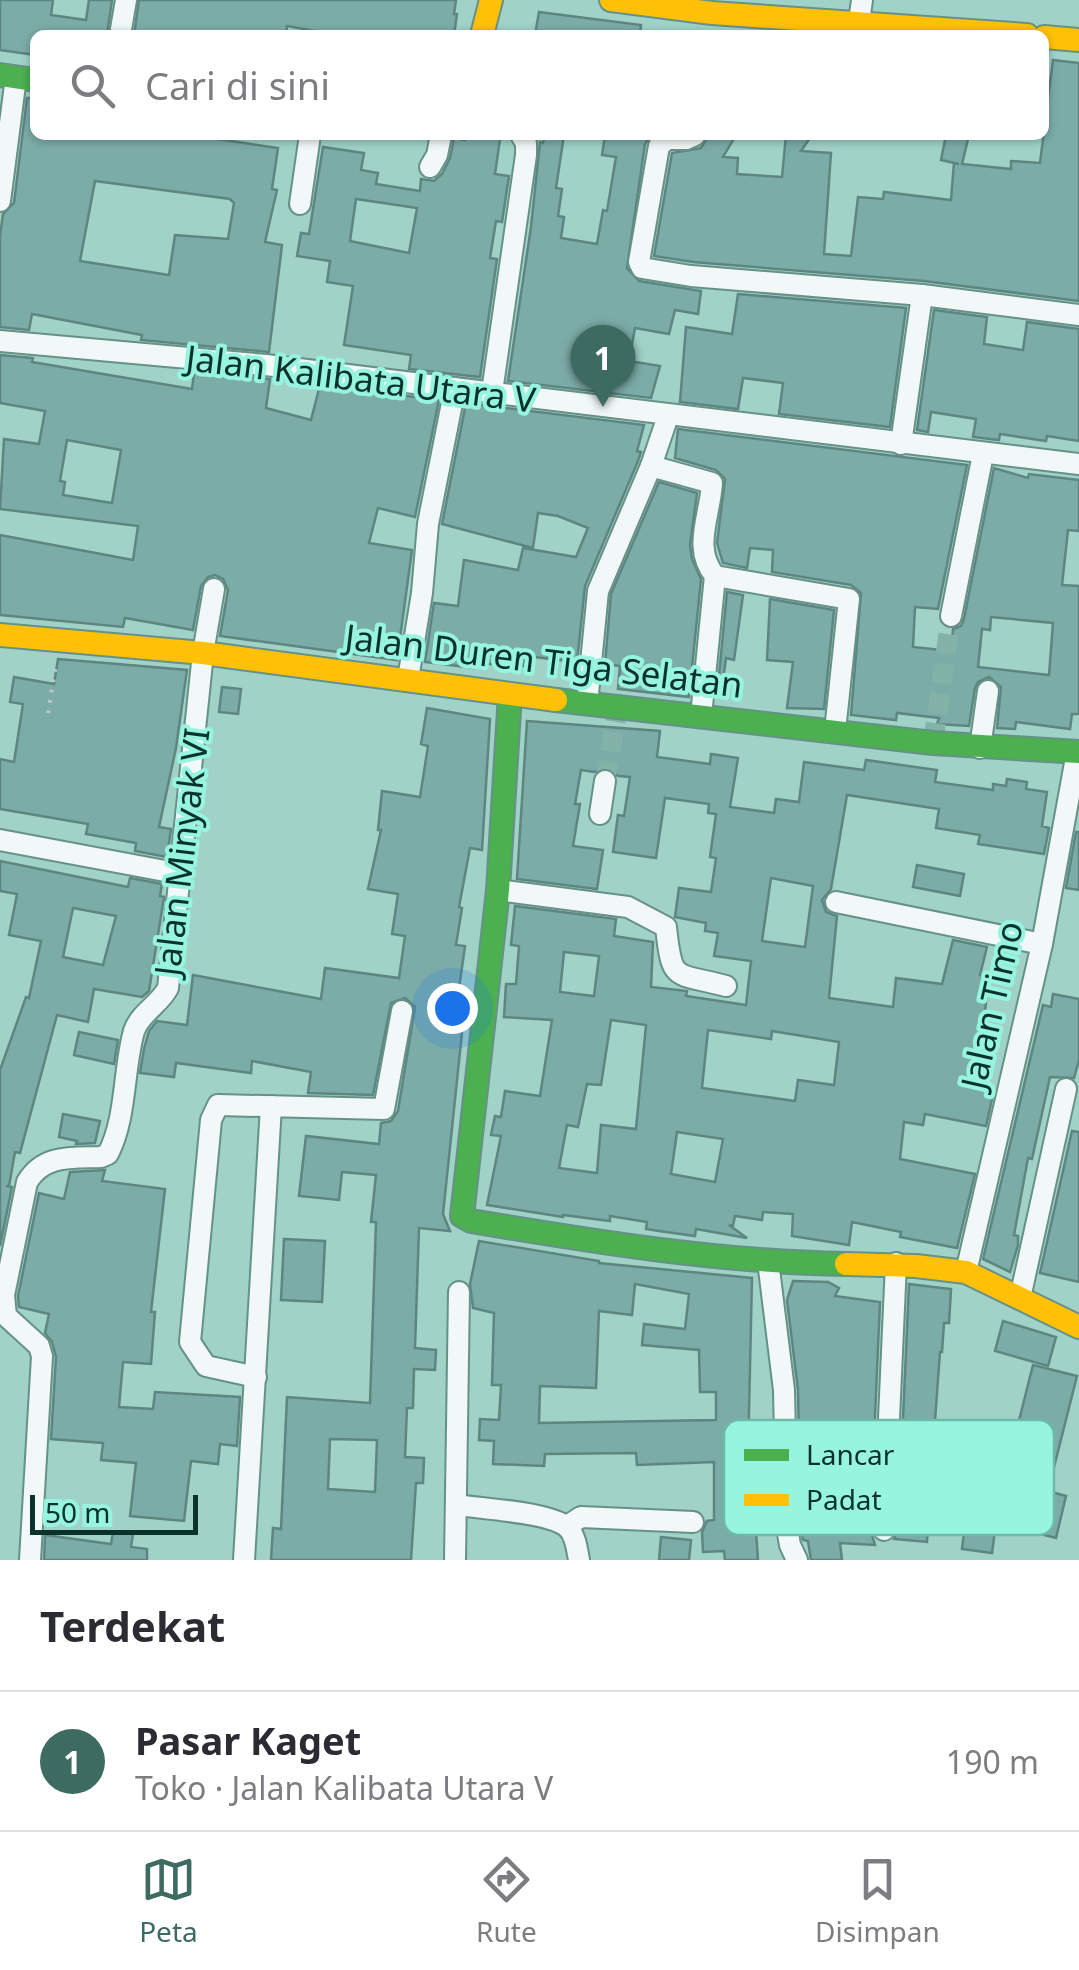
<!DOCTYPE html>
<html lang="id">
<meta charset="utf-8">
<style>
:root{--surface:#fff;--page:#f2f2f3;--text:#2b2b33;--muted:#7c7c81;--line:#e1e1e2;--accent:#3d6a61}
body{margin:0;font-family:"Noto Sans",sans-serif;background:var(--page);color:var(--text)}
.scale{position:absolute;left:30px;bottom:25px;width:168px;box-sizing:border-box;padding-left:10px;border:5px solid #08322a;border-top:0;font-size:28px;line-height:35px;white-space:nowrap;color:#08322a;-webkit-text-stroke:8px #97f5df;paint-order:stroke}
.you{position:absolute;left:452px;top:1008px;width:35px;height:35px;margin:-25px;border:8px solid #fff;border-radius:50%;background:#1a73e8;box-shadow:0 0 0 15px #1a73e833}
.badge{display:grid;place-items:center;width:65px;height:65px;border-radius:50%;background:var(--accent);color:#fff;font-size:32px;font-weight:700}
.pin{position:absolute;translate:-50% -82px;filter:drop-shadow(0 2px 5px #0008)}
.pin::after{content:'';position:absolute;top:52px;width:35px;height:30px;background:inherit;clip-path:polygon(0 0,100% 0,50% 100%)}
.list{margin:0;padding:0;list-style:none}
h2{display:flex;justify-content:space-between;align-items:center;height:130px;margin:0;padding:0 40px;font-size:42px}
h2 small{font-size:32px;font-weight:400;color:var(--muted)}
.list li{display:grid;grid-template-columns:65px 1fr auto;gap:30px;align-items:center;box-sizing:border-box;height:140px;padding:0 40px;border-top:2px solid var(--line)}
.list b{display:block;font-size:38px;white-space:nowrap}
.list p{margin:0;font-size:32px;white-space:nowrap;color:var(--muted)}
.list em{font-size:32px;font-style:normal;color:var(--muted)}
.icon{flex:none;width:55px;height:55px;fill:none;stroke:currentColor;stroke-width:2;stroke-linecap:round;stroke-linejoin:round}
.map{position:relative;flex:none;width:1079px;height:1560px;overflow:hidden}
.search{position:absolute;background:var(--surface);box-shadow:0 2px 8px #0004;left:30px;right:30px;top:30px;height:110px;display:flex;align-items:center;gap:25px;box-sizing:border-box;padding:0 35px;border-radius:15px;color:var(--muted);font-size:38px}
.sheet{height:270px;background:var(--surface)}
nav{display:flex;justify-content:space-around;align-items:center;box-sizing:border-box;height:140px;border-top:2px solid var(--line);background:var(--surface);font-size:28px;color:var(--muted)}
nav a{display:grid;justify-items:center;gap:5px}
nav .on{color:var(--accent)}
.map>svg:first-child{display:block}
</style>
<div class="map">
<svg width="1079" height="1560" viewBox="0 0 1079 1560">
<rect width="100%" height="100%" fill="#a0d2c7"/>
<g fill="#7caca8" stroke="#5e8681" stroke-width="2.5" fill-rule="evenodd">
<polygon points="0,0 53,0 51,15 86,20 89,0 112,0 107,35 35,35 35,55 0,50"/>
<polygon points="139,0 456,0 454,14 457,14 454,35 337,35 287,26 286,35 134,35"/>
<polygon points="539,12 641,25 640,35 535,35"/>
<polygon points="1053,60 1079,63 1079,301 924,281 693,262 654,256 672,153 701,148 709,135 736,135 723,157 738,158 737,174 782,177 786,135 812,135 801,151 831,153 824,254 851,256 858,197 883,199 884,192 951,200 954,163 959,164 941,160 946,135 969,135 962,164 1011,169 1011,161 1040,163"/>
<path d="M27,98H35V135L105,138V135H191L278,148L272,189L277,190L265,242L282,245L269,352L141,340L142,335L32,314L29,330L0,327V236L3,214L14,203ZM95,181L230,199L234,203L228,239L175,235L169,275L80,261Z"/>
<path d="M466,135L500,139L495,174L509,176L502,222L496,221L490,258L497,259L480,377L409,369L411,355L344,345L353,286L327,282L330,261L297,256L301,233L309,234L323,147L364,153L361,170L378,173L376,184L420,191L421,179L434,181L442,174L450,158L454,138L465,140ZM356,199L417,208L409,253L350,241Z"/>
<polygon points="545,135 564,135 556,188 562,189 558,216 564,217 561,238 597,244 603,210 607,211 616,157 602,155 605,135 651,135 645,144 627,268 639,281 701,291 698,314 675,310 669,334 635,328 629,361 660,366 651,398 508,381 531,227 540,142 543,143"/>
<polygon points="738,294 906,308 890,427 779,414 783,383 743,378 738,409 680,402 686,327 732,334"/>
<polygon points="934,310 987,317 984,344 1023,350 1027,322 1079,329 1079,441 1047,436 1046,441 1000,434 999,440 973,437 976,419 931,412 928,432 917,430"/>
<path d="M0,355L33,358L32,362L192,389L194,372L270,379L266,408L311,420L320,385L439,400L415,517L378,508L369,543L412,550L397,660L220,636L228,590L223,579L215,575L208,577L201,586L193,630L125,618L123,627L0,615V535L133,560L138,526L0,509L4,439L39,444L45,411L0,403ZM67,440L121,450L112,503L63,495L65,482L60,481Z"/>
<polygon points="466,403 644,425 637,451 641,452 638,461 585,586 577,662 525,656 524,666 475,663 474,668 425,662 434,603 458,606 464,560 518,570 523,548 576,557 588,528 558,516 538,513 533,548 442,524"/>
<path d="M678,429L967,465L938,609L915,607L913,647L951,651L953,629L961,626L964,619L994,468L1028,478L1029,474L1079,480V531L1068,530L1062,585L1079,586V714H1072L1070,729L1016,722L1015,729L997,728L1001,687L989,677L978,682L975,688L969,726L937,724L939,718L897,713L896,720L851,715L861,593L851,585L772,572L773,550L750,548L747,568L723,563L717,543L725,479L716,470L675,458ZM991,617L1053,623L1049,675L978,667L982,629L990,630Z"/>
<polygon points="659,482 697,493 690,545 692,559 701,579 689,697 618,689 620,666 605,664 611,594"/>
<polygon points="727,592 743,595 734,660 726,658 722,687 718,686"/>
<polygon points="770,599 834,610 824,709 787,708 793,662 767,660"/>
<polygon points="58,659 187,670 176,748 159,827 171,829 167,857 135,851 136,843 86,834 88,824 0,809 0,759 14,762 23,704 10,702 14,677 54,684"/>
<polygon points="222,687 241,689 238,714 219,712"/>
<path d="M427,708L490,719L482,850L470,848L459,907L462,908L456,945L465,946L457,1003L465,1004L443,1214L450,1231L419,1228L415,1348L436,1350L435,1370L414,1369L413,1408H407L405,1457L424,1458L423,1483H416L411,1560H271L273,1528L281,1529L287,1397L370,1403L376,1222H371L376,1175L342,1172L339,1200L299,1196L306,1136L379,1144L381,1123L391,1121L398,1111L415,1007L405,998L391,1003L373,1095L308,1093L311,1072L252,1061L251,1073L176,1063L174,1077L140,1073L144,1049L149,1031L157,1021L187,1025L193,975L321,999L325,968L399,978L405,936L392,934L398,894L368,889L381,830H378L382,791L420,797L428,746L421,744ZM330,1439L377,1440L375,1492L328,1489Z"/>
<path d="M527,721L660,731L657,757L710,764L711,754L738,758L730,807L774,813L776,799L799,802L804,762L864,770L866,760L937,770L935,782L993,790V784L1006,786L1007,779L1027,782L1026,789L1047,792L1042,826L1049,828L1044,854L978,844L980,835L936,828L939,809L847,795L831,889L822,900L826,912L837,916L829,998L893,1007L896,978L942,984L953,940L987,947L980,975L985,976L982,989H987L979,1087L994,1090L986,1126L925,1114L923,1125L904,1122L900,1159L975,1174L957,1248L900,1237L901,1232L852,1222L849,1245L792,1236L793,1214L763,1212L762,1220L735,1216L733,1226L729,1225L747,1238L696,1229L695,1236L659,1231L646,1229L647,1222L610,1216V1221L563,1215V1217L487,1205L501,1136L491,1135L495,1116L501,1117L505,1091L540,1096L552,1020L504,1017L506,984H516L519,946L511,945L515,906L616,919L614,936L653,942L651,987L687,991L686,996L746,1005L751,961L714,956L718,933L705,931L706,923L675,917L679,888L711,892L716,858L710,857L716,814L708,813L709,804L665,798L656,858L613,852L618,815L624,816L630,777L618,776L608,768L594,772L581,770L575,804H580L573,846L603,850L597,889L517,879ZM771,878L813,886L805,947L762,941ZM564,952L599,956L594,996L560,992ZM611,1020L646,1025L636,1129L601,1125L597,1173L559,1168L567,1125L578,1127L587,1084L601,1085ZM708,1030L771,1039L772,1031L839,1042L834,1085L798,1080L795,1101L702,1088ZM677,1132L723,1139L715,1182L671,1174Z"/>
<polygon points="1076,832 1079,832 1079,890 1066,888"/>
<path d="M0,861L128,887L130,878L162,884L160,896L164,897L149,991L142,997L94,989L88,1022L57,1015L20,1153L15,1152L9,1186H6L12,1187L0,1246V1070L26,997L29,998L41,941L9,935L17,894L0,891ZM73,908L116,916L103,965L63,957Z"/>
<polygon points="917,865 964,874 960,896 913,887"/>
<polygon points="1053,994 1079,999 1079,1060 1074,1078 1050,1077 1032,1159 1028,1158 1014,1235 1018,1236 1018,1245 1010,1272 983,1259 1043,1005 1051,1007"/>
<polygon points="79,1032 118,1040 114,1064 74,1055"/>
<polygon points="63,1114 100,1121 95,1143 76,1144 77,1141 59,1137"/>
<polygon points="1072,1131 1079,1132 1079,1282 1040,1273"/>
<polygon points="105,1170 102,1181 165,1189 151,1312 155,1312 151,1364 123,1362 119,1407 153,1409 155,1392 240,1397 237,1446 220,1444 218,1464 191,1461 184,1521 130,1516 136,1463 101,1460 103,1443 51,1439 56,1357 52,1342 45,1333 49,1314 19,1307 18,1296 39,1193 64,1199 70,1172"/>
<polygon points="284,1239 325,1241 322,1302 281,1300"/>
<path d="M479,1241L599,1261V1263L752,1278L748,1456L772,1457L773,1517L755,1516L758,1560H725L724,1551L703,1552L702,1532L707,1521L714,1520V1462L637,1465L636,1453L545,1454L544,1466L493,1464L494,1441L479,1440L480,1419L499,1420L501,1385H492L494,1313L473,1308L470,1284ZM635,1284L689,1294L685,1329L644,1324L642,1345L699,1350L700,1392H716V1420L539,1423L540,1386L596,1388L599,1311L632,1315Z"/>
<polygon points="793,1281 828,1282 839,1288 835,1296 880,1302 870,1529 875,1545 840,1543 842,1560 811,1560 808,1541 803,1540 801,1527 798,1390 787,1300"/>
<polygon points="909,1284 951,1289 949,1323 944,1323 942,1352 940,1352 932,1462 1004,1480 1033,1365 1077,1376 1048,1491 1066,1496 1056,1538 996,1523 992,1553 962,1549 966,1515 929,1506 927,1542 894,1539 898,1531"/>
<polygon points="1003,1321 1056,1337 1048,1366 995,1351"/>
<polygon points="113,1532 133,1534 131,1547 147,1549 147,1560 44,1560 45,1535 111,1544"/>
<polygon points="661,1537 691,1540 689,1560 659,1560"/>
</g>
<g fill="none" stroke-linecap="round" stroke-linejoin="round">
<g stroke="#82b2a8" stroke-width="20" stroke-dasharray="20 10" stroke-linecap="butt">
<polyline points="933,743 951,616"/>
<polyline points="605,781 616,718"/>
</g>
<defs>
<g id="street">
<polyline points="859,22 862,0"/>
<polyline points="120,35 126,0"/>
<polyline points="695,135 686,139 667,139 659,146 639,262 642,268 691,276 922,295 1079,315"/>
<polyline points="430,167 437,155 441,135"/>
<polyline points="0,201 16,77"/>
<polyline points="300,204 310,135"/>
<polyline points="0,341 266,365 1079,464"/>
<polyline points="492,392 526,155 526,143 521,135"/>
<polyline points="901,444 922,295"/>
<path d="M651,466L712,483C710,517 692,548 715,576L849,599L835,731"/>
<polyline points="951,616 983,454"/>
<polyline points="408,679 422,593 428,524 455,388"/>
<polyline points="587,704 598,591 651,466 668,416"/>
<polyline points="701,716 715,576"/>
<polyline points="980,748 988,691"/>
<polyline points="600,814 605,781"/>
<polyline points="0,840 181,874"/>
<path d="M498,890L628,907L666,927C672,984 674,972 726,986"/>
<polyline points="836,902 1042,944"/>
<polyline points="768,1261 784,1390 787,1528 790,1545 797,1560"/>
<polyline points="966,1272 1042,944 1077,752"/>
<polyline points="1020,1298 1066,1089"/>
<polyline points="256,1377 206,1366 190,1342 211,1120 218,1105 384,1109 402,1011"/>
<path d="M458,1505C482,1509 554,1512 569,1529C576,1537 577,1550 579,1560"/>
<polyline points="567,1526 581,1517 693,1522"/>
<polyline points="884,1530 896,1263"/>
<path d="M30,1560L42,1356L39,1346L6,1316L4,1295L27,1182C44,1154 72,1158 101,1157L108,1154C127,1117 123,1070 134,1031C140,1013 159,1005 168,988L203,653L214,589"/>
<polyline points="244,1560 271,1106"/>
<polyline points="455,1560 459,1292"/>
</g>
<g id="fast">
<polyline points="0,75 35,80"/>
<path d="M510,694L498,890L462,1216L471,1221C595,1242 720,1262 846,1264"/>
<polyline points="556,700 933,743 1079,752"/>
</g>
<g id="slow">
<polyline points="611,0 712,13 1027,35"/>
<polyline points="482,35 491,0"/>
<polyline points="1044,37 1079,40"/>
<polyline points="0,635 203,653 556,700"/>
<polyline points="846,1264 916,1266 966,1272 1079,1327"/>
</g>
</defs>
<use href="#street" stroke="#669189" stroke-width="24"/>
<use href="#fast" stroke="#669189" stroke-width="26"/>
<use href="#slow" stroke="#669189" stroke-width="26"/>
<polyline stroke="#bcccc9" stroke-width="4" stroke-dasharray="2.5 8" stroke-linecap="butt" points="48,713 56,665"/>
<use href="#street" stroke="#f1f8f7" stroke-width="20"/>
<use href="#fast" stroke="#4caf50" stroke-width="22"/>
<use href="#slow" stroke="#ffc107" stroke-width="22"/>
</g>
<g text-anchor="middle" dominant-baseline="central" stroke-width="8" stroke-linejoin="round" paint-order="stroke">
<g font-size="35" fill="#08322a" stroke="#97f5df">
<text transform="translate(361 378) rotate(7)">Jalan Kalibata Utara V</text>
<text transform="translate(544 660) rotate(7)">Jalan Duren Tiga Selatan</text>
<text transform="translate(181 852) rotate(-83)">Jalan Minyak VI</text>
<text transform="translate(991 1005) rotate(-77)">Jalan Timo</text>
</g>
</g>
<rect x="724" y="1420" width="330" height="115" rx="15" fill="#97f5df" stroke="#6cbaa9" stroke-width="2.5"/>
<rect x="744" y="1449" width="45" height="12" fill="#4caf50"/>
<rect x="744" y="1494" width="45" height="12" fill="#ffc107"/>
<g font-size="28" fill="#08322a">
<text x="806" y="1465">Lancar</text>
<text x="806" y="1510">Padat</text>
</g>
</svg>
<div class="scale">50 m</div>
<div class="you"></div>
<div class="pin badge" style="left:603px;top:407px">1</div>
<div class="search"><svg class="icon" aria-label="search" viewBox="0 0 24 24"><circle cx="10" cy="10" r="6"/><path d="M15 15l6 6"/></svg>Cari di sini</div>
</div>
<section class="sheet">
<h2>Terdekat<small></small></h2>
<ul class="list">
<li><span class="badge">1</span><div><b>Pasar Kaget</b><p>Toko · Jalan Kalibata Utara V</p></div><em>190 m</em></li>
</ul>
</section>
<nav>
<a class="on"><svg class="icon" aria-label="map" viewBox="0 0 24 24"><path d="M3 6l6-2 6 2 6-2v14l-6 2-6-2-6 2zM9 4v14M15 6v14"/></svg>Peta</a>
<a><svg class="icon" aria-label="directions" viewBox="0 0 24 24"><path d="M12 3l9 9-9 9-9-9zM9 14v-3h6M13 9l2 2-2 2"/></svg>Rute</a>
<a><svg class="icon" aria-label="saved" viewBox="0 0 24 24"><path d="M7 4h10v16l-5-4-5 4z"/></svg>Disimpan</a>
</nav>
